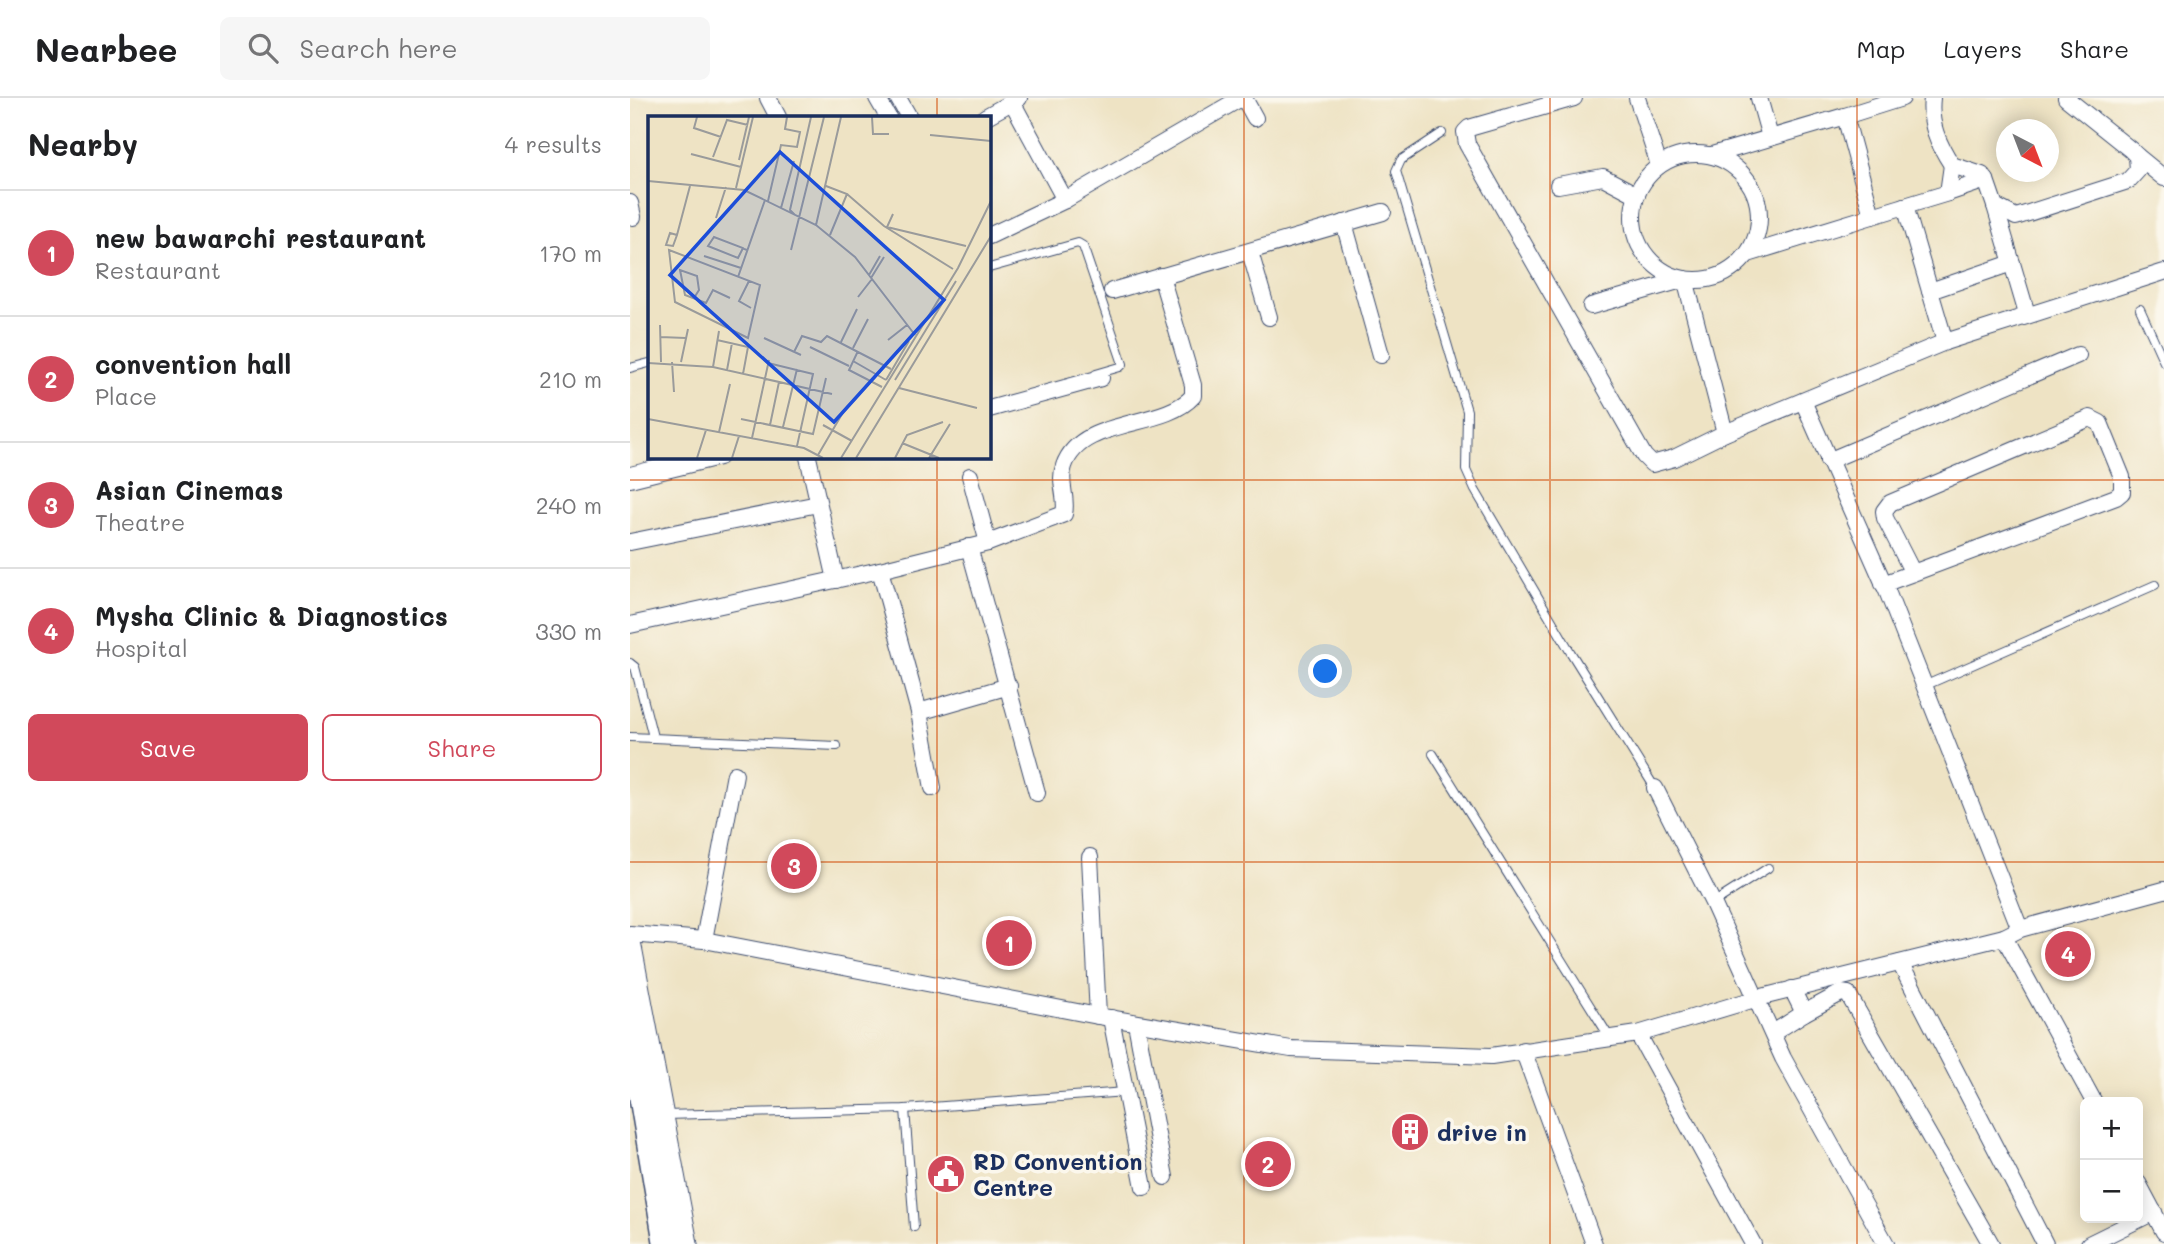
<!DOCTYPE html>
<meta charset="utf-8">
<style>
:root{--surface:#fff;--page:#f6f6f6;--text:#202124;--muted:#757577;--line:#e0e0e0;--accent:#d1495b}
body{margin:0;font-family:Mali,sans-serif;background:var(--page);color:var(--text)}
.controls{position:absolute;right:21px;bottom:21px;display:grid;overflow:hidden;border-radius:10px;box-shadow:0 4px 18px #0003}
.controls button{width:63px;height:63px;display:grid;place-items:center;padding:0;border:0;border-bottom:2px solid var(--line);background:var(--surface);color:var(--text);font:35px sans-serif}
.compass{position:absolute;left:1366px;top:21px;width:63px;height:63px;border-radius:50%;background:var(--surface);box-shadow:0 4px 18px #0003;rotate:138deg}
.you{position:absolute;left:696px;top:574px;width:24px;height:24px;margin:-18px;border:5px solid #fff;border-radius:50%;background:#1a73e8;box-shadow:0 0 0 10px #1a73e833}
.badge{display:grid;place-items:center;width:46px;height:46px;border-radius:50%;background:var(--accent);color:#fff;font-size:23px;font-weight:700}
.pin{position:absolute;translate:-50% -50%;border:4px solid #fff;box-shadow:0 2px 7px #0006}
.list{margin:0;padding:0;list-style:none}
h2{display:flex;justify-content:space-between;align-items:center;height:91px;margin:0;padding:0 28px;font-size:30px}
h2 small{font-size:23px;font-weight:400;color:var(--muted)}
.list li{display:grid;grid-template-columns:46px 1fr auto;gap:21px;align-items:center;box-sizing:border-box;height:126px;padding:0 28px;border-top:2px solid var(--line)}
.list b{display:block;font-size:26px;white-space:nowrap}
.list p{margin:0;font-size:23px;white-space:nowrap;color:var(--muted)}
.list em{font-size:23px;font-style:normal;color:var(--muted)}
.actions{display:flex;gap:14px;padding:21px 28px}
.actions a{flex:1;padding:16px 0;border:2px solid var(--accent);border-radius:10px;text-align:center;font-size:24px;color:var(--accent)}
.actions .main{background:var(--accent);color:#fff}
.icon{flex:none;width:38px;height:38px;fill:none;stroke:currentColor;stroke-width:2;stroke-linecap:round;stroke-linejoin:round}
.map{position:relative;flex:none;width:1534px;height:1146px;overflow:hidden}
header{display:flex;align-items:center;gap:42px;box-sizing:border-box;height:98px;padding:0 35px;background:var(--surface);border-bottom:2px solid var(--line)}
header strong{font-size:33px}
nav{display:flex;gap:38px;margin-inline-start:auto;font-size:24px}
.search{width:490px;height:63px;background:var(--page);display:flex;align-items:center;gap:18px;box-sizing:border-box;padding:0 24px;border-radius:10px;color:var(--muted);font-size:26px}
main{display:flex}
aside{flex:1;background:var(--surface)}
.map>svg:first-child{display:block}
</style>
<header>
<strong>Nearbee</strong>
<div class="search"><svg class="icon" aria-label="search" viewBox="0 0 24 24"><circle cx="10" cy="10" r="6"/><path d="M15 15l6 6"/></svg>Search here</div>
<nav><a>Map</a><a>Layers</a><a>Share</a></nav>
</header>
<main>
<aside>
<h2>Nearby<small>4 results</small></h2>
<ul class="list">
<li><span class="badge">1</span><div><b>new bawarchi restaurant</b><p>Restaurant</p></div><em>170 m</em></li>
<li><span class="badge">2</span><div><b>convention hall</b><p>Place</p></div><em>210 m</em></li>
<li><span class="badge">3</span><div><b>Asian Cinemas</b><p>Theatre</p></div><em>240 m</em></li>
<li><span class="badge">4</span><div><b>Mysha Clinic &amp; Diagnostics</b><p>Hospital</p></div><em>330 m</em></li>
</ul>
<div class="actions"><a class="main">Save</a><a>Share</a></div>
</aside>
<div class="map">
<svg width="1534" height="1146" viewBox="0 0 1534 1146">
<rect width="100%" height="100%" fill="#fbf7ec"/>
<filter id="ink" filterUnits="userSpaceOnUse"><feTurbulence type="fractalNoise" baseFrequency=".0143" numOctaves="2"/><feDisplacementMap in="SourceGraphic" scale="14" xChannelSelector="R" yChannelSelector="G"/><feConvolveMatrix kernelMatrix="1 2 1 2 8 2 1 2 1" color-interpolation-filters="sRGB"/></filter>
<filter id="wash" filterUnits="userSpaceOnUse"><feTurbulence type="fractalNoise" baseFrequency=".00686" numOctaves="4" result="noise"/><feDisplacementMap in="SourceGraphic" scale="28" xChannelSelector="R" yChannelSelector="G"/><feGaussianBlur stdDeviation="1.57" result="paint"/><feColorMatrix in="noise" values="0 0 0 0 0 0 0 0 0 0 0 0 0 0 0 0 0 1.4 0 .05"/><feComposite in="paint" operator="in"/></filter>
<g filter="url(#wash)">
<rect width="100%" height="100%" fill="#eee3c4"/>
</g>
<g filter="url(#ink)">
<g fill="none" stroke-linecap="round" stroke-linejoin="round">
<defs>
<g id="lane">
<polyline points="812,35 771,62 766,73 837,313 836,372 845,392 941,555 1025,690"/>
<polyline points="359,170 448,145 453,148 493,266 490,269 466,276"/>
<polyline points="1510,211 1534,264"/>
<polyline points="0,270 19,265"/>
<polyline points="0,373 56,359"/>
<polyline points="0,565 5,569 23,639"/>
<polyline points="1294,588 1525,487"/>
<polyline points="0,639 207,648"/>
<polyline points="803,656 980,940"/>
<polyline points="1083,805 1138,770"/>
<polyline points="275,1011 284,1129"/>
<polyline points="34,1017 275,1011 495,994"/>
</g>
<g id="street">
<polyline points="138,0 148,19"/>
<polyline points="247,0 258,19"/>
<polyline points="268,0 279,19"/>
<polyline points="380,0 435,102"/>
<polyline points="614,0 625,20"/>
<polyline points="944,0 839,30 835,34 837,46 1014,358 1022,366 1044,360 1095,335 1315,244 1534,174"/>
<polyline points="1007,0 1029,67"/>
<polyline points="1129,0 1140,39"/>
<path d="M1302,0C1299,25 1308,46 1322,67L1352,77L1356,82L1365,108L1386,119L1498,83L1508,72L1507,58L1501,52L1436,0"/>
<polyline points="355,19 389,0"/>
<circle cx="1066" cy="119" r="63"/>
<polyline points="1082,57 1215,18"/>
<polyline points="1507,58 1534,80"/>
<polyline points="928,87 973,79 1007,97"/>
<polyline points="1318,95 1356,82"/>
<polyline points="0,105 3,119"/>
<polyline points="1275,108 1315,244"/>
<polyline points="1365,108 1397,216"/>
<polyline points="1242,118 1318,95 1322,67"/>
<polyline points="714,125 751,257"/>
<polyline points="359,138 435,102 611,0"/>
<polyline points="620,154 639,219"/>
<polyline points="1118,156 1242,118 1215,18 1272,0"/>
<polyline points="482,193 753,114"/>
<polyline points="1300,193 1382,165"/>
<polyline points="961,208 1055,181 1095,335"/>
<polyline points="1173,303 1257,493 1390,831"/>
<polyline points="359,311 471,280"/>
<polyline points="178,359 206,482"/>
<polyline points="1198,363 1448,257"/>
<polyline points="340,378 358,445"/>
<polyline points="0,381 89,359"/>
<polyline points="0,444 188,406"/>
<polyline points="339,449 407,695"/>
<polyline points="250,472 289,614 303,690"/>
<polyline points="1253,486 1283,475 1486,399 1492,394 1492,379 1470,325 1460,320 1260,405 1254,413 1255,420 1283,475"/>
<path d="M0,527L250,472L358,445L434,416C438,399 428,385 434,368C451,318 533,332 563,298V287L531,178"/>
<polyline points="289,614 379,588"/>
<polyline points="1025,690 1083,805 1153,960 1256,1146"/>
<polyline points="460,759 468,918"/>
<polyline points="0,836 74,842 468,918 661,951 861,958 1008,936 1128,900 1374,839 1390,831 1534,792"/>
<polyline points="1374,839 1464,1004"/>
<polyline points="74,842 105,676"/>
<polyline points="1270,865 1415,1146"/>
<polyline points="1162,891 1174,915 1211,895 1218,896 1361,1146"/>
<polyline points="481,920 514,1089"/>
<polyline points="506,925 535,1079"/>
<polyline points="1143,935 1174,915"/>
<polyline points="1008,936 1123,1146"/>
<polyline points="893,952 964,1146"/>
<polyline points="1508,1085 1534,1134"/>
<polyline points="1459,1146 1524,1114"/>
</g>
<polyline id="secondary" points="0,849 56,1146"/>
<polyline id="highway" points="0,919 38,1146"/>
</defs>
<use href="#lane" stroke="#3b4a6d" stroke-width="10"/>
<use href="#street" stroke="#3b4a6d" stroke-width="18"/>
<use href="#secondary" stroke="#3b4a6d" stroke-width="25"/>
<use href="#highway" stroke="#3b4a6d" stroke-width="31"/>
<use href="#lane" stroke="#fff" stroke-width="8"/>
<use href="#street" stroke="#fff" stroke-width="16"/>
<use href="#secondary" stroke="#fff" stroke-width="23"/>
<use href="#highway" stroke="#fff" stroke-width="28"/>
</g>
</g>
<path fill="none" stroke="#d45514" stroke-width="2" stroke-opacity="0.55" d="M307,0V19M614,0V1146M920,0V1146M1227,0V1146M307,359V1146M0,382H1534M0,764H1534"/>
<defs>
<symbol id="building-disc" viewBox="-11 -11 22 22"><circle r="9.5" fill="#d1495b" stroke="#fbf7ec"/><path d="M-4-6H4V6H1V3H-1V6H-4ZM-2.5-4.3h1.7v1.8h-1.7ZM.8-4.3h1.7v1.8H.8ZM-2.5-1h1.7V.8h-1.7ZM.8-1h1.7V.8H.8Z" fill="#fff"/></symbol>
<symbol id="civic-disc" viewBox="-11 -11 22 22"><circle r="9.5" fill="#d1495b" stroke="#fbf7ec"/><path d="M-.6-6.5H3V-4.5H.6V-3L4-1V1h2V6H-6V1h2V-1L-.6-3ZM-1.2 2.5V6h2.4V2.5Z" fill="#fff"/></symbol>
</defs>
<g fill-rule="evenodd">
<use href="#building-disc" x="758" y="1012" width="44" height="44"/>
<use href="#civic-disc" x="294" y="1054" width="44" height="44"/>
</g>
<g text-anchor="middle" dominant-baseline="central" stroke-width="7" stroke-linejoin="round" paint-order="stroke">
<g font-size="23" font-weight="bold" fill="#1b2f5e" stroke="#fbf7ec" text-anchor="start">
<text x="807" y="1034">drive in</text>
<text x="343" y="1063">RD Convention<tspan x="343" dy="26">Centre</tspan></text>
</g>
</g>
<g transform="translate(18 18)">
<rect width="343" height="343" fill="#eee3c4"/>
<path fill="none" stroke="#9a9b9b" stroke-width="2" d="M49,1L46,12L73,21M224,1L225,18H241M282,19L343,25M43,38L93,51M65,41L79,4L100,9M91,44L101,1M0,65L96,74L168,109L207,141L267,219M178,70L199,78L182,119M88,72L105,1M199,78L236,110L305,153M120,85L133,29L149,31L152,16L137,13L139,1M133,92L146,45M245,98L239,111L318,130M147,99L142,94L163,1M68,102L78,71M168,109L193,1M29,119L22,117L18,129L25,130L29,119L42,70M95,132L90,142L60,130L66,121L95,132L96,133L99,134M21,134L112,169L100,222L27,186ZM143,134L176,1M56,140L93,152M221,159L232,140M90,161L117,84M223,162L236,141M101,165L91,185L103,192M210,181L224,163M46,182L51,174L49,160L32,154L37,179L58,187L65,174L82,182M12,209L13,246M12,221L38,222M116,222L153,239M69,224L100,231L95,258M240,224L259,209M193,226L209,193M162,231L201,250M205,232L220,203M210,235L201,254L234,271M146,236L154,220L173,226L179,220L243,253M205,245L238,264M24,246L26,276M33,246L40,213M0,247L65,251L184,278M120,247L165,258L149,330M65,251L71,215M79,254L84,227M238,264L261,225M247,264L308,165M251,272L329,292M0,303L156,332L175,342M93,303L165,318L178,262M122,309L131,266M175,309L204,325M135,311L149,253M71,316L82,268M104,322L121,244M254,327L291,342M170,339L197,293M49,342L58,314M84,342L91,320M193,342L310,152L343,85M208,342L343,120M247,342L259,319L295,306M281,342L302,308"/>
<path fill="#1d4ed8" fill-opacity="0.15" stroke="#1d4ed8" stroke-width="3.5" d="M132,36L296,184L186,306L22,159Z"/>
<rect width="343" height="343" fill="none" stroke="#1b2f5e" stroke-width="3.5"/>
</g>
</svg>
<div class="controls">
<button>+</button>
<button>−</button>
</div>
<svg class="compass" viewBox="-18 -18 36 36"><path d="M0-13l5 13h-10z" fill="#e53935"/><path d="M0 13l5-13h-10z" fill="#757577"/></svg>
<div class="you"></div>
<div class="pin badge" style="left:379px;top:845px">1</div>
<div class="pin badge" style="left:638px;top:1066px">2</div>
<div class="pin badge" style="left:164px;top:768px">3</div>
<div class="pin badge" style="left:1438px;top:856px">4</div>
</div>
</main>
